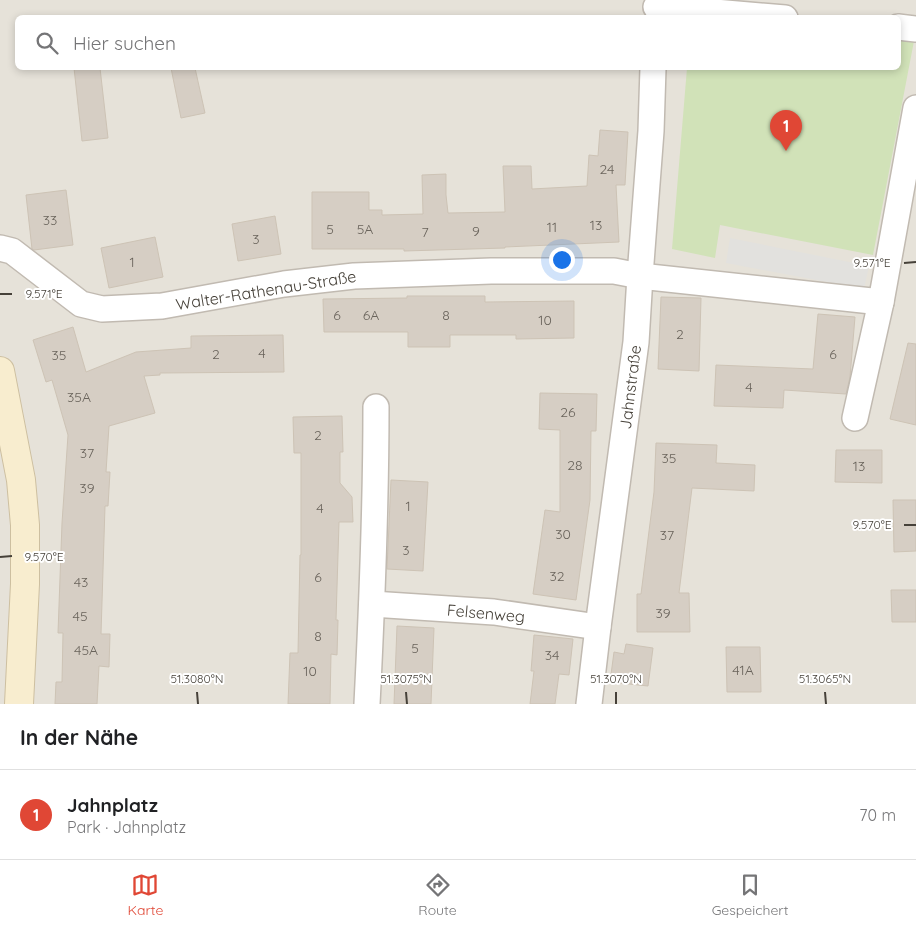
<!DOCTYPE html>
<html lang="de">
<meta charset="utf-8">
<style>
:root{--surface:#fff;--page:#f6f6f6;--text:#202124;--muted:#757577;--line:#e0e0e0;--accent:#e04735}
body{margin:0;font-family:Quicksand,sans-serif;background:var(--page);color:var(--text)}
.you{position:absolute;left:561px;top:259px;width:18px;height:18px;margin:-12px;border:4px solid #fff;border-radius:50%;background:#1a73e8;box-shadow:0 0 0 8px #1a73e833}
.badge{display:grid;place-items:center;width:32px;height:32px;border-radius:50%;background:var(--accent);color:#fff;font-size:16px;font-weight:700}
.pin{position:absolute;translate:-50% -41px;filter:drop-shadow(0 1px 2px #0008)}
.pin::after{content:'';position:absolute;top:26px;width:18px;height:15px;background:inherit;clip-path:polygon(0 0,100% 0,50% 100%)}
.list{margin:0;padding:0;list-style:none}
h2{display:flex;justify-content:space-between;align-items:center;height:65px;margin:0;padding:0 20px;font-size:21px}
h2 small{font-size:16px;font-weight:400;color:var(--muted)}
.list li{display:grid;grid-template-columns:32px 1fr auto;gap:15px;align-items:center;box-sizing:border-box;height:90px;padding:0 20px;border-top:1px solid var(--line)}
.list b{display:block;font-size:19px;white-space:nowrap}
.list p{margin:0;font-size:16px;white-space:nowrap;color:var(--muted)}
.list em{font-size:16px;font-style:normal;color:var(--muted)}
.icon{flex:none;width:28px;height:28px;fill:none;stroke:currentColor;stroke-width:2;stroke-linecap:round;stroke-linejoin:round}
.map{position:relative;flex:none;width:916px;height:704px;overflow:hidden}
.search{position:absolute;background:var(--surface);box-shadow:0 2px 8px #0003;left:15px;right:15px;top:15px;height:55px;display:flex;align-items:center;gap:12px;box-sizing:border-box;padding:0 18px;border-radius:8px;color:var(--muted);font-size:19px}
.sheet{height:155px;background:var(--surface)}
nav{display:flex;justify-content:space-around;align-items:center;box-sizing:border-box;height:70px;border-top:1px solid var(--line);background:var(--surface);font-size:14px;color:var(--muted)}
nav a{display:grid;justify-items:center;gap:2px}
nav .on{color:var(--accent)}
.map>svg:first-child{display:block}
</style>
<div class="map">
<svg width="916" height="704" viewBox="0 0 916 704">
<rect width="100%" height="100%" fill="#f3f0ea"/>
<path fill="#e6e2d9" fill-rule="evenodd" d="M0,0H916V704H0ZM18,18H898V68H18Z"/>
<polygon fill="#d1e2b8" points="899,39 914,41 873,255 720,225 715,258 672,249 687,68 898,68"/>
<polygon fill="#e2e1de" points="730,238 869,266 864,289 726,263"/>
<g fill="#d6cec4" stroke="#cdc3b5">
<polygon points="74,68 100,68 108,138 82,141"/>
<polygon points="171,68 195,68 205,113 181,118"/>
<polygon points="600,130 628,132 625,185 616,185 619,242 505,247 505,248 404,251 404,249 312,249 312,192 369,192 369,210 382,210 382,215 423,214 422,175 446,174 446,195 448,213 505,212 503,166 531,166 532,189 587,186 589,155 598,156"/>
<polygon points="66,190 73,245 34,250 32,249 26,195"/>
<polygon points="275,216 281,254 238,261 232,224"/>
<polygon points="155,237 163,277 109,288 101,248"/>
<polygon points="407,296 485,296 485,302 574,301 574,338 516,339 516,335 450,335 450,347 408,347 408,332 324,332 323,299 407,298"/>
<polygon points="661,297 701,298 699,371 658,369"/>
<polygon points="818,314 855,317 850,377 846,394 784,390 783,408 714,406 716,365 813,369"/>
<polygon points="73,327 86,372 136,352 191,348 191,336 283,335 284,372 160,373 160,375 144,376 155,413 109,426 106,472 110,472 108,506 105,506 101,634 110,634 109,667 99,666 97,704 55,704 56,682 62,682 63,633 58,633 62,523 68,435 52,380 46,382 33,340"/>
<polygon points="908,343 916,344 916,425 890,419"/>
<polygon points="540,393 597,394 596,431 591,431 590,500 576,600 533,594 545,510 560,512 560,430 539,429"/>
<polygon points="342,416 343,452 340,452 340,483 352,497 353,522 339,522 336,620 338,620 337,655 331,654 330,704 288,704 290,653 298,653 300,555 301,555 301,453 294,453 293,417"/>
<polygon points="656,443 717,445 716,463 755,465 754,491 692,488 679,593 689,593 690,632 637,632 637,594 641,594 654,492"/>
<polygon points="836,450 882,450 882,483 835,482"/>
<polygon points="391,480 428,482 423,571 387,569"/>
<polygon points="893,500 916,500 916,551 894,552"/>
<polygon points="891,590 916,590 916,622 892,622"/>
<polygon points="397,626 434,628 431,704 394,704"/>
<polygon points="534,635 573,639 569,675 559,674 555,704 530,704 534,671 531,671"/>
<polygon points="626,644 653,648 648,686 610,682 614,652 624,654"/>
<polygon points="726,647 760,647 761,692 727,692"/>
</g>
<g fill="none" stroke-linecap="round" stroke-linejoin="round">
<defs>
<g id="minor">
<polyline points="656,7 785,18"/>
<polyline points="898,27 916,29"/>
<polyline points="0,248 12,251 81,304 102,309 162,306 284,284 354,276 491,271 614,271 640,276 881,302 916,108"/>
<polyline points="855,418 881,302"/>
<polyline points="372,604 494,612 598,627"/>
<path d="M367,704C372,605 376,507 376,407"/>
<polyline points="589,704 598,627 636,342 640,276 651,131 653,68"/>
</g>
<polyline id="secondary" points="0,371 21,480 25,525 25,584 19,704"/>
</defs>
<use href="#minor" stroke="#c1bab1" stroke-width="28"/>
<use href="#secondary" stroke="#cdbfa0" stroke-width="30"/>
<use href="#minor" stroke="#fff" stroke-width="25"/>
<use href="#secondary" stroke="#f8edcf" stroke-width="28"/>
</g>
<path fill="none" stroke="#464139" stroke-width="2" d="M904,263L916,262M0,294H12M904,525H916M0,557L12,556M197,692L198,704M406,692L407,704M616,692V704M825,692L826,704"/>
<g text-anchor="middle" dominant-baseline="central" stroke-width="4" stroke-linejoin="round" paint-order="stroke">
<g font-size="14" fill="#6a645c">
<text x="607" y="169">24</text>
<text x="50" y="220">33</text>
<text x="596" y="225">13</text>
<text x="552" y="227">11</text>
<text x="330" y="229">5</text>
<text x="365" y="229">5A</text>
<text x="476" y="231">9</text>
<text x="425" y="232">7</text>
<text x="256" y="239">3</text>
<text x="132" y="262">1</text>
<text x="337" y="315">6</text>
<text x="371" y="315">6A</text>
<text x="446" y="315">8</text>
<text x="545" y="320">10</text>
<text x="680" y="334">2</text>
<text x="262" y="353">4</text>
<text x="216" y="354">2</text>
<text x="833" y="354">6</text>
<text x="59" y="355">35</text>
<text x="749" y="387">4</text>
<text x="79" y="397">35A</text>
<text x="568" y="412">26</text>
<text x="318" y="435">2</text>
<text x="87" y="453">37</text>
<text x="669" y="458">35</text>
<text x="575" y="465">28</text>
<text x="859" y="466">13</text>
<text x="87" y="488">39</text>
<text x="408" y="506">1</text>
<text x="320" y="508">4</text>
<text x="563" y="534">30</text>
<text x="667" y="535">37</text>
<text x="406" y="550">3</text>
<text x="557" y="576">32</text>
<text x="318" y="577">6</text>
<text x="81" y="582">43</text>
<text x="663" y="613">39</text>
<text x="80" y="616">45</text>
<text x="318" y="636">8</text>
<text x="415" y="648">5</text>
<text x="86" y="650">45A</text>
<text x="552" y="655">34</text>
<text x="743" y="670">41A</text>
<text x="310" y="671">10</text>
</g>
<g font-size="16" fill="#464139" stroke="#fff">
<text transform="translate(266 290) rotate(-9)">Walter-Rathenau-Straße</text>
<text transform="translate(630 387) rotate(-83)">Jahnstraße</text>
<text transform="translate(486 613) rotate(5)">Felsenweg</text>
</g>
</g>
<g font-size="12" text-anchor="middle" fill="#464139" stroke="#fff" stroke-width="4" stroke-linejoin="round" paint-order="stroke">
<text x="872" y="267">9.571°E</text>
<text x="44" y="298">9.571°E</text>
<text x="872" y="529">9.570°E</text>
<text x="44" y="561">9.570°E</text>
<text x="197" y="683">51.3080°N</text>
<text x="406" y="683">51.3075°N</text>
<text x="616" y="683">51.3070°N</text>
<text x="825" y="683">51.3065°N</text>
</g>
</svg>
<div class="you"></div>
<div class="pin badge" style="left:786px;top:151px">1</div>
<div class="search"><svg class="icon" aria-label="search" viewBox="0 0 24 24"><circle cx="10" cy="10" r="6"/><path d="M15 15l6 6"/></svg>Hier suchen</div>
</div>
<section class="sheet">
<h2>In der Nähe<small></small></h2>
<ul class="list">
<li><span class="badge">1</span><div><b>Jahnplatz</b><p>Park · Jahnplatz</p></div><em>70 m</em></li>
</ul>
</section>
<nav>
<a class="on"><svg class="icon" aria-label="map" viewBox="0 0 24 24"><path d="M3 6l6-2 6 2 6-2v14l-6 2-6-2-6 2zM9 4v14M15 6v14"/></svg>Karte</a>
<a><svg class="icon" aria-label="directions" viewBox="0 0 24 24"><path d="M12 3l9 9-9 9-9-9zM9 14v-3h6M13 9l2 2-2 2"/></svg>Route</a>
<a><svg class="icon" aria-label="saved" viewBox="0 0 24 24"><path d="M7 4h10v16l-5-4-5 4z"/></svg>Gespeichert</a>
</nav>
